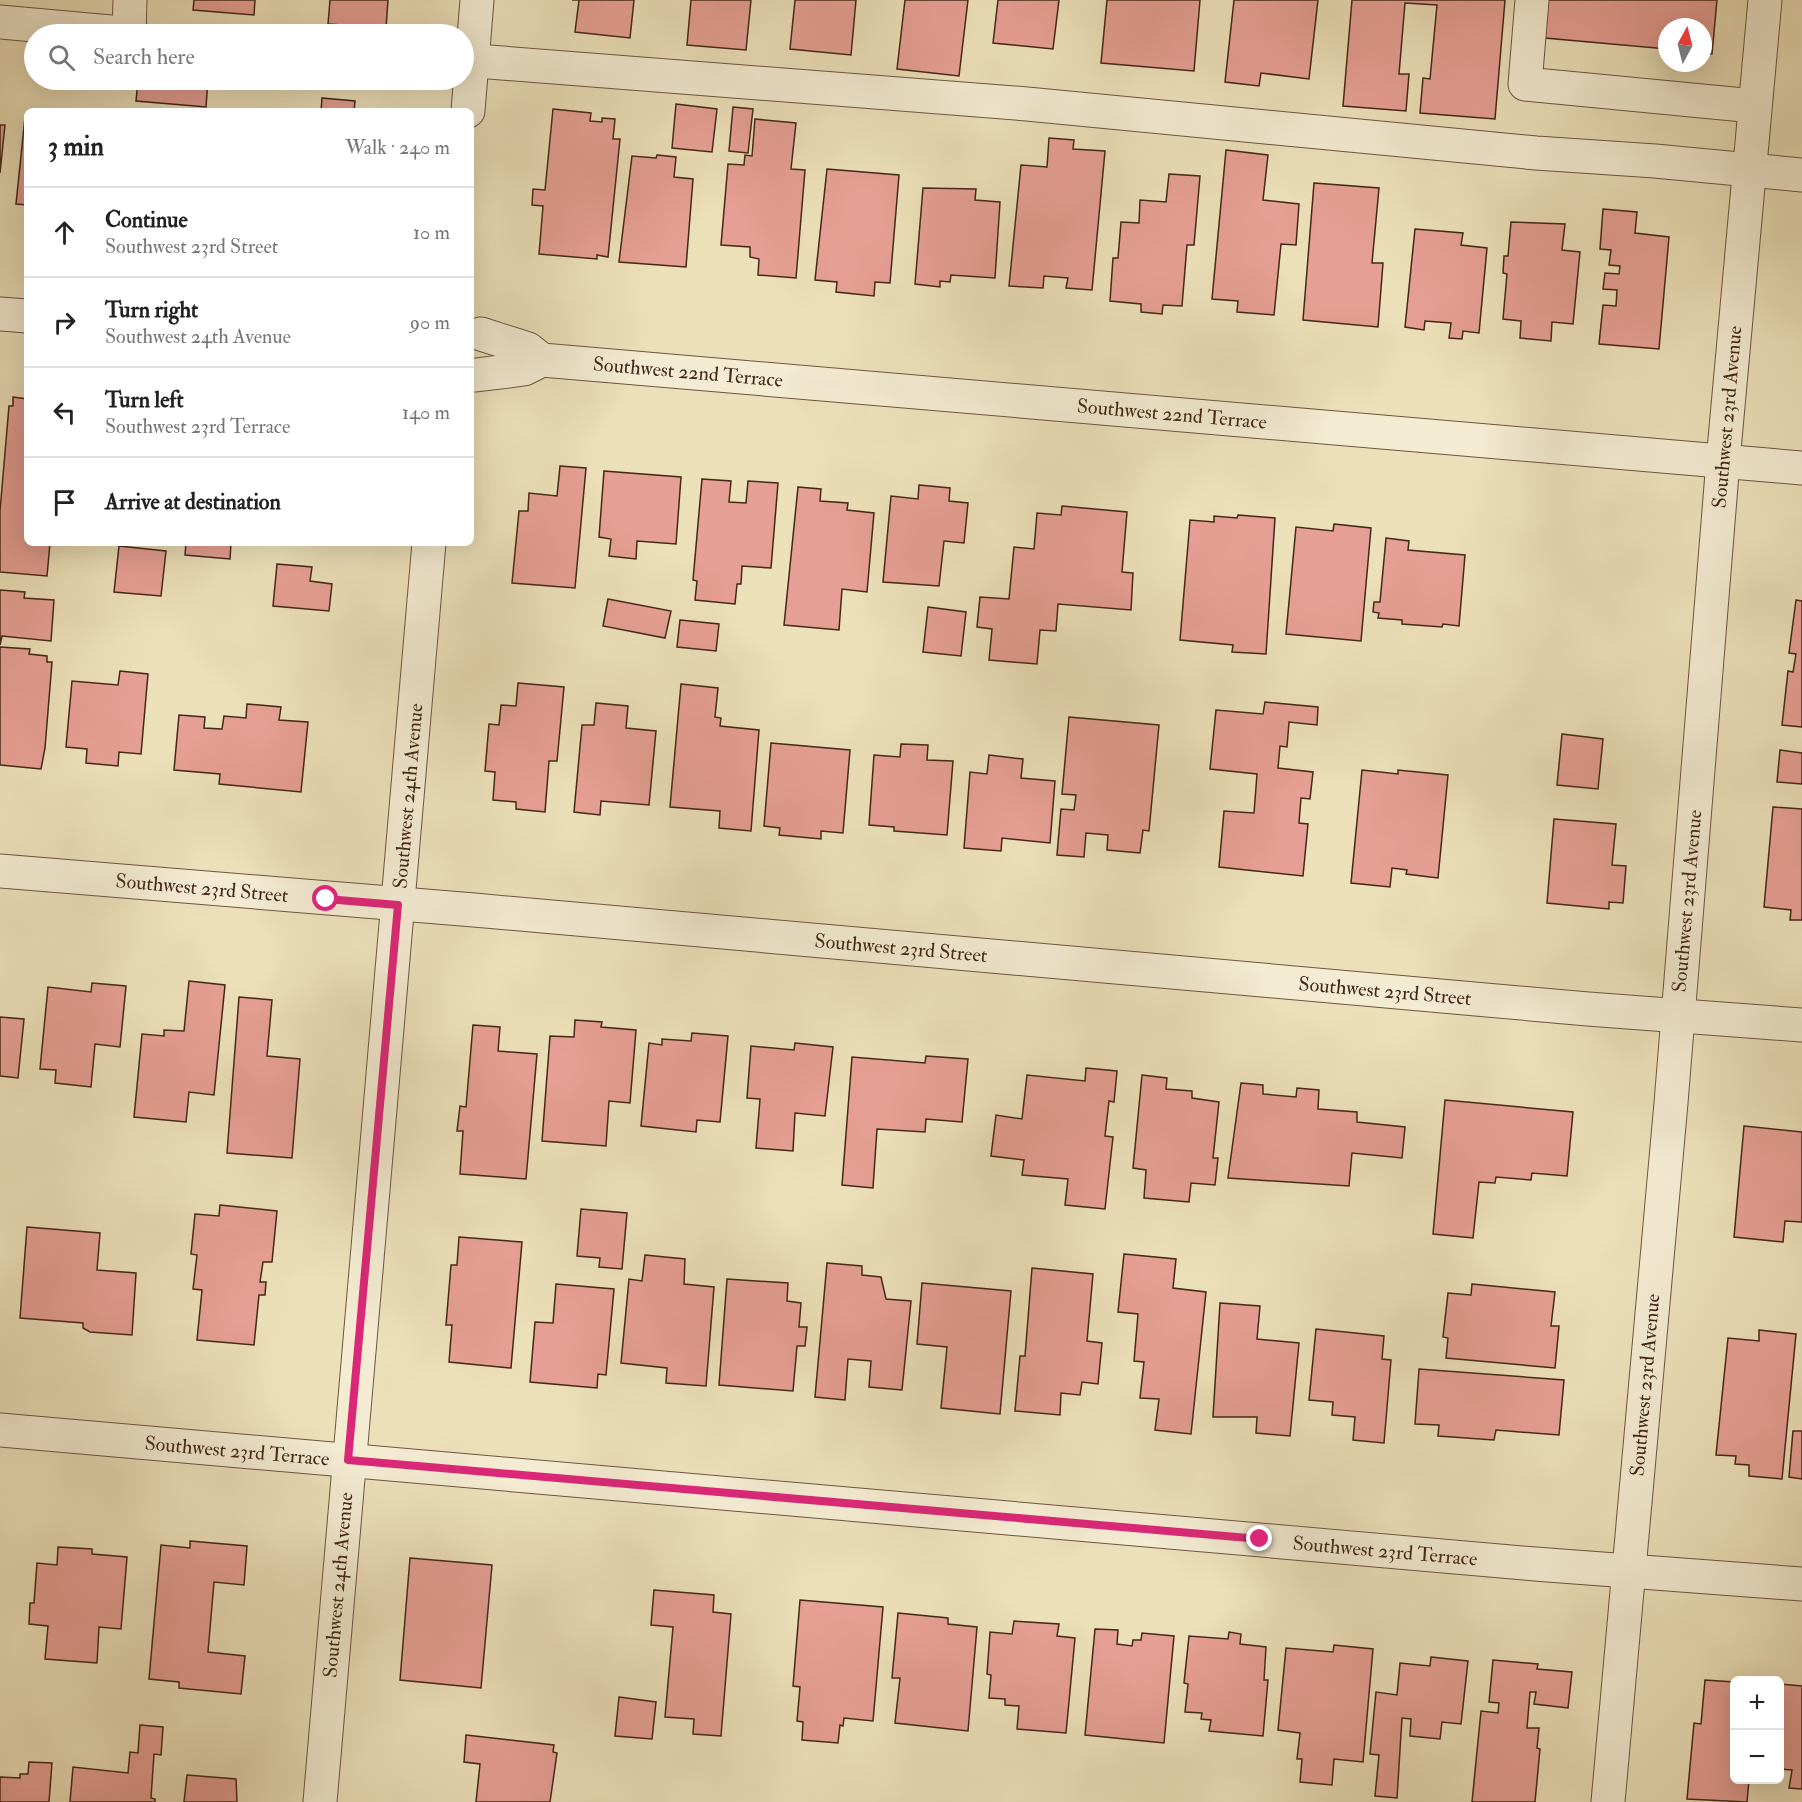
<!DOCTYPE html>
<meta charset="utf-8">
<style>
:root{--surface:#fff;--page:#f6f6f6;--text:#222;--muted:#767676;--line:#e0e0e0}
body{margin:0;font-family:"IM FELL Double Pica",serif;background:var(--page);color:var(--text)}
.controls{position:absolute;right:18px;bottom:18px;display:grid;overflow:hidden;border-radius:9px;box-shadow:0 6px 24px #0002}
.controls button{width:54px;height:54px;display:grid;place-items:center;padding:0;border:0;border-bottom:2px solid var(--line);background:var(--surface);color:var(--text);font:30px sans-serif}
.compass{position:absolute;left:1658px;top:18px;width:54px;height:54px;border-radius:50%;background:var(--surface);box-shadow:0 6px 24px #0002;rotate:7deg}
.stop{position:absolute;width:18px;height:18px;margin:-14px;border:4px solid #db2777;border-radius:50%;background:#fff}
.stop.end{background:#db2777;border-color:#fff;box-shadow:0 2px 6px #0008}
.list{margin:0;padding:0;list-style:none}
h2{display:flex;justify-content:space-between;align-items:center;height:78px;margin:0;padding:0 24px;font-size:26px}
h2 small{font-size:20px;font-weight:400;color:var(--muted)}
.list li{display:grid;grid-template-columns:39px 1fr auto;gap:18px;align-items:center;box-sizing:border-box;height:90px;padding:0 24px;border-top:2px solid var(--line)}
.list b{display:block;font-size:22px;white-space:nowrap}
.list p{margin:0;font-size:20px;white-space:nowrap;color:var(--muted)}
.list em{font-size:20px;font-style:normal;color:var(--muted)}
.icon{flex:none;width:33px;height:33px;fill:none;stroke:currentColor;stroke-width:2;stroke-linecap:round;stroke-linejoin:round}
.map{position:relative;flex:none;width:1802px;height:1802px;overflow:hidden}
.search{position:absolute;background:var(--surface);box-shadow:0 6px 24px #0002;left:24px;top:24px;width:450px;height:66px;display:flex;align-items:center;gap:15px;box-sizing:border-box;padding:0 21px;border-radius:33px;color:var(--muted);font-size:22px}
.panel{position:absolute;background:var(--surface);box-shadow:0 6px 24px #0002;left:24px;top:108px;width:450px;height:438px;border-radius:9px}
.map>svg:first-child{display:block}
</style>
<div class="map">
<svg width="1802" height="1802" viewBox="0 0 1802 1802">
<rect width="100%" height="100%" fill="#ece0b9"/>
<filter id="stains"><feTurbulence type="fractalNoise" baseFrequency=".00333" numOctaves="4"/><feColorMatrix values="0 0 0 0 .2 0 0 0 0 .09 0 0 0 0 .02 0 0 0 .5 -.17"/></filter>
<radialGradient id="worn" r=".72"><stop offset=".6" stop-color="#630" stop-opacity="0"/><stop offset="1" stop-color="#630" stop-opacity=".3"/></radialGradient>
<g fill="#e69f94" stroke="#432717" stroke-width="1.5">
<polygon points="194,0 255,0 254,15 193,10"/>
<polygon points="330,0 388,0 386,28 328,24"/>
<polygon points="572,0 634,0 630,38 575,32 579,0"/>
<polygon points="691,0 751,0 746,50 687,45"/>
<polygon points="795,0 856,0 851,55 790,49"/>
<polygon points="905,0 968,0 959,76 897,69"/>
<polygon points="998,0 1059,0 1053,49 993,43"/>
<polygon points="1107,0 1200,0 1194,71 1101,63"/>
<polygon points="1234,0 1318,0 1309,79 1261,73 1259,86 1225,82"/>
<polygon points="1352,0 1505,0 1495,119 1420,113 1423,78 1430,79 1437,5 1405,3 1399,74 1409,74 1406,111 1343,106"/>
<polygon points="1548,0 1717,0 1712,54 1703,53 1703,27 1667,27 1667,49 1545,38"/>
<polygon points="138,80 208,80 206,107 136,101"/>
<polygon points="322,98 355,101 354,111 321,111"/>
<polygon points="676,104 717,109 712,152 672,148"/>
<polygon points="733,107 753,109 748,153 729,151"/>
<polygon points="553,109 591,113 590,121 602,122 602,118 615,119 613,139 620,139 608,257 597,255 597,259 539,254 543,206 532,205 533,189 545,190"/>
<polygon points="25,117 27,117 27,205 16,204"/>
<polygon points="755,119 796,123 791,169 805,170 796,278 758,275 759,259 750,257 750,247 721,245 728,164 744,165 745,155 752,156"/>
<polygon points="0,125 5,125 0,173"/>
<polygon points="1049,138 1074,140 1073,149 1105,151 1092,290 1066,288 1068,278 1044,276 1043,288 1009,286 1021,165 1047,167"/>
<polygon points="1226,150 1268,155 1263,200 1299,204 1296,245 1281,244 1274,315 1237,312 1238,301 1212,299"/>
<polygon points="657,155 676,157 674,177 693,179 686,267 619,262 632,156 656,158"/>
<polygon points="827,169 899,175 890,283 875,282 874,296 836,292 837,282 815,280"/>
<polygon points="1169,174 1200,176 1194,245 1187,245 1182,306 1163,305 1162,314 1141,312 1141,304 1110,301 1113,258 1118,258 1121,222 1139,223 1140,200 1166,202"/>
<polygon points="1314,183 1379,188 1372,263 1383,263 1378,327 1303,320"/>
<polygon points="923,188 976,189 975,200 1000,202 995,278 951,275 950,282 940,281 940,287 915,284"/>
<polygon points="1603,209 1637,212 1635,233 1669,237 1659,349 1599,344 1603,305 1616,306 1617,290 1603,289 1605,273 1619,274 1620,266 1609,265 1611,250 1600,249"/>
<polygon points="1511,222 1565,224 1562,250 1580,252 1573,324 1552,322 1551,341 1520,338 1521,321 1503,319 1507,274 1503,273 1504,256 1508,256"/>
<polygon points="1415,229 1463,233 1461,245 1487,248 1479,333 1463,331 1462,339 1449,338 1451,323 1425,321 1424,330 1405,327"/>
<polygon points="13,397 27,399 27,543 50,543 47,576 0,572 0,511 9,406 13,406"/>
<polygon points="560,466 586,468 575,588 512,583 519,511 528,511 529,493 557,496"/>
<polygon points="604,471 681,477 676,544 637,541 636,559 609,556 611,539 599,537"/>
<polygon points="702,479 731,481 729,502 746,503 748,481 778,483 771,568 742,566 741,584 737,584 735,604 695,600 697,581 693,580"/>
<polygon points="919,485 950,488 949,501 968,503 964,543 944,541 939,586 883,582 891,496 918,499"/>
<polygon points="798,487 821,489 820,501 848,503 847,510 874,513 867,592 842,589 839,630 784,625"/>
<polygon points="1062,506 1127,512 1122,572 1133,573 1131,610 1058,604 1056,631 1040,630 1037,664 989,660 992,629 977,627 980,597 1009,599 1014,547 1034,549 1037,513 1061,515"/>
<polygon points="1238,515 1275,518 1266,654 1232,652 1233,645 1180,640 1190,520 1214,522 1214,516 1237,518"/>
<polygon points="1334,524 1371,528 1361,641 1286,634 1296,527 1333,531"/>
<polygon points="1386,538 1409,541 1408,550 1465,555 1459,626 1443,624 1442,627 1402,624 1402,620 1378,618 1379,613 1373,612 1374,602 1380,602"/>
<polygon points="186,543 231,543 230,559 185,555"/>
<polygon points="119,546 166,551 161,596 114,592"/>
<polygon points="277,564 312,567 310,581 332,584 329,611 273,606"/>
<polygon points="0,590 25,592 24,598 54,600 51,641 2,636 0,645"/>
<polygon points="608,599 671,611 665,638 603,626"/>
<polygon points="1796,600 1802,601 1802,727 1782,725 1788,671 1793,672 1796,654 1789,653"/>
<polygon points="928,607 966,612 961,656 923,652"/>
<polygon points="680,620 719,624 716,651 677,647"/>
<polygon points="0,647 30,649 29,654 47,656 47,662 52,662 45,748 41,769 0,765"/>
<polygon points="120,671 148,674 141,754 119,752 118,766 86,763 87,749 66,747 72,681 118,685"/>
<polygon points="518,683 564,687 557,761 549,761 545,812 516,809 516,802 493,800 495,772 485,771 489,724 499,725 501,705 516,706"/>
<polygon points="681,684 718,688 715,717 721,718 720,726 759,730 751,831 719,828 720,811 670,807"/>
<polygon points="1265,702 1318,707 1317,725 1289,722 1287,747 1280,746 1278,768 1313,772 1310,799 1301,798 1299,823 1308,824 1303,876 1219,867 1224,811 1254,813 1257,774 1210,769 1216,710 1263,714"/>
<polygon points="596,703 628,706 626,728 656,731 649,805 601,801 600,815 574,812 582,725 594,725"/>
<polygon points="247,704 281,707 279,720 308,722 301,792 219,784 220,774 174,770 179,715 205,717 204,728 222,729 224,716 246,718"/>
<polygon points="1069,717 1159,725 1149,831 1143,830 1140,853 1107,850 1108,835 1086,833 1084,857 1057,855 1061,809 1074,810 1076,795 1062,794"/>
<polygon points="1562,734 1603,739 1598,789 1557,785"/>
<polygon points="771,743 850,750 843,833 821,831 821,839 779,835 780,828 764,826"/>
<polygon points="901,744 928,745 927,760 953,761 947,835 894,831 894,827 869,825 874,755 900,757"/>
<polygon points="1780,750 1802,753 1802,784 1777,782"/>
<polygon points="989,755 1023,759 1021,778 1055,781 1050,843 1002,838 1001,851 964,848 970,772 987,774"/>
<polygon points="1362,770 1398,774 1398,770 1448,775 1438,878 1406,874 1407,870 1392,868 1390,887 1351,883"/>
<polygon points="1773,807 1802,809 1802,920 1790,920 1791,910 1764,907"/>
<polygon points="1554,819 1616,824 1612,865 1626,866 1623,903 1609,902 1609,909 1547,903"/>
<polygon points="189,981 225,985 214,1095 189,1092 186,1122 134,1117 142,1034 164,1036 164,1030 184,1031"/>
<polygon points="92,983 126,986 120,1047 95,1044 91,1087 55,1083 56,1070 40,1069 48,987 91,992"/>
<polygon points="239,997 272,1000 267,1056 300,1059 292,1158 227,1153"/>
<polygon points="0,1017 24,1019 18,1078 0,1076"/>
<polygon points="575,1020 602,1022 601,1027 636,1030 630,1103 609,1101 606,1146 542,1141 550,1036 574,1037"/>
<polygon points="473,1025 500,1027 498,1051 537,1054 526,1179 460,1174 463,1131 457,1131 460,1106 466,1107"/>
<polygon points="692,1033 728,1036 720,1122 697,1120 696,1132 641,1126 649,1043 662,1045 662,1039 691,1041"/>
<polygon points="795,1043 833,1047 825,1116 795,1113 793,1151 756,1148 760,1099 747,1098 751,1046 794,1050"/>
<polygon points="926,1056 968,1059 962,1122 926,1119 925,1132 877,1129 873,1188 842,1185 852,1057 925,1063"/>
<polygon points="1086,1068 1117,1071 1114,1102 1109,1101 1105,1136 1113,1137 1105,1209 1065,1205 1068,1179 1022,1175 1024,1160 991,1156 996,1115 1022,1119 1027,1075 1085,1081"/>
<polygon points="1142,1075 1167,1078 1166,1089 1192,1091 1192,1098 1219,1102 1213,1158 1218,1158 1215,1185 1191,1183 1189,1202 1144,1198 1146,1170 1133,1168"/>
<polygon points="1241,1083 1263,1085 1263,1094 1296,1097 1297,1088 1319,1090 1318,1109 1357,1112 1357,1122 1405,1127 1402,1158 1352,1153 1349,1186 1228,1178"/>
<polygon points="1445,1100 1573,1112 1567,1176 1532,1173 1531,1180 1496,1177 1495,1183 1479,1182 1473,1238 1433,1234"/>
<polygon points="1744,1126 1802,1132 1802,1222 1785,1221 1783,1242 1734,1237"/>
<polygon points="220,1205 277,1211 272,1262 263,1262 260,1282 266,1282 265,1295 259,1295 254,1345 197,1340 202,1290 193,1289 197,1255 191,1254 195,1214 219,1216"/>
<polygon points="581,1209 627,1213 622,1269 599,1267 600,1258 577,1256"/>
<polygon points="27,1227 100,1233 97,1270 136,1273 132,1335 90,1332 83,1328 83,1323 20,1318"/>
<polygon points="459,1237 522,1242 511,1368 449,1362 452,1325 446,1325 451,1265 457,1265"/>
<polygon points="1124,1254 1176,1259 1173,1288 1206,1292 1191,1434 1155,1430 1159,1399 1140,1398 1144,1362 1134,1361 1138,1314 1118,1312"/>
<polygon points="645,1255 685,1259 684,1284 714,1287 706,1386 666,1383 667,1368 621,1363 629,1279 642,1281"/>
<polygon points="827,1263 862,1266 862,1275 881,1277 886,1299 911,1301 902,1390 869,1387 871,1361 848,1359 845,1400 815,1397"/>
<polygon points="1032,1268 1093,1274 1087,1341 1102,1343 1098,1384 1082,1382 1080,1395 1061,1393 1060,1415 1015,1411 1020,1356 1025,1356"/>
<polygon points="727,1279 788,1283 787,1301 801,1303 799,1327 807,1327 805,1346 797,1346 793,1391 719,1385"/>
<polygon points="922,1283 1011,1291 1000,1414 941,1408 947,1347 917,1344"/>
<polygon points="556,1284 614,1289 606,1375 598,1374 597,1388 530,1382 535,1322 553,1323"/>
<polygon points="1472,1284 1555,1292 1551,1326 1559,1326 1555,1368 1446,1358 1448,1338 1443,1337 1448,1293 1471,1295"/>
<polygon points="1220,1303 1260,1306 1257,1339 1299,1343 1290,1436 1256,1433 1257,1417 1213,1417"/>
<polygon points="1316,1329 1384,1336 1382,1359 1391,1360 1384,1443 1353,1440 1355,1417 1332,1415 1333,1402 1309,1400"/>
<polygon points="1759,1330 1796,1334 1782,1479 1749,1476 1749,1465 1735,1464 1736,1456 1716,1455 1728,1338 1759,1341"/>
<polygon points="1419,1369 1564,1380 1559,1435 1496,1430 1494,1440 1438,1436 1439,1425 1415,1424"/>
<polygon points="1793,1431 1802,1431 1802,1479 1789,1477"/>
<polygon points="190,1541 247,1546 244,1585 214,1582 208,1652 245,1656 241,1694 179,1688 179,1682 149,1679 161,1545 190,1548"/>
<polygon points="58,1547 92,1549 92,1554 127,1557 121,1629 99,1627 97,1663 45,1659 48,1626 29,1624 30,1603 34,1603 37,1563 57,1565"/>
<polygon points="410,1558 492,1565 481,1688 400,1680"/>
<polygon points="654,1590 714,1595 713,1612 731,1614 721,1736 693,1734 694,1719 665,1717 673,1627 651,1625"/>
<polygon points="800,1600 883,1607 873,1721 844,1718 843,1726 840,1725 838,1743 802,1740 803,1722 797,1721 800,1687 793,1686"/>
<polygon points="898,1613 948,1618 948,1624 977,1627 968,1731 895,1723 900,1678 892,1678"/>
<polygon points="1014,1621 1059,1624 1057,1636 1075,1638 1066,1733 1017,1729 1019,1706 1005,1705 1005,1699 989,1698 991,1675 987,1674 990,1632 1012,1634"/>
<polygon points="1095,1629 1118,1630 1117,1644 1132,1646 1133,1640 1141,1640 1142,1633 1174,1636 1164,1743 1085,1735"/>
<polygon points="1229,1632 1241,1634 1240,1644 1266,1647 1264,1680 1268,1680 1263,1736 1209,1731 1211,1720 1201,1719 1202,1713 1185,1712 1188,1684 1184,1683 1189,1636 1228,1639"/>
<polygon points="1334,1645 1373,1649 1363,1762 1334,1759 1332,1785 1300,1782 1302,1759 1297,1759 1300,1733 1278,1730 1286,1648 1333,1652"/>
<polygon points="1431,1657 1468,1661 1461,1724 1442,1722 1440,1739 1410,1736 1411,1719 1402,1718 1397,1798 1375,1796 1379,1755 1370,1754 1376,1692 1397,1695 1400,1663 1430,1666"/>
<polygon points="1493,1660 1538,1664 1537,1669 1572,1672 1568,1708 1534,1704 1536,1692 1530,1692 1527,1728 1539,1728 1537,1748 1540,1749 1535,1802 1472,1802 1481,1711 1498,1713 1499,1703 1489,1702"/>
<polygon points="1705,1680 1734,1682 1734,1780 1749,1780 1747,1802 1687,1799 1694,1723 1701,1724"/>
<polygon points="1780,1684 1802,1686 1802,1789 1789,1788 1792,1770 1780,1769"/>
<polygon points="619,1697 656,1702 652,1739 615,1736"/>
<polygon points="140,1725 163,1727 161,1755 154,1754 151,1798 155,1799 155,1802 70,1802 73,1767 128,1773 130,1752 138,1753"/>
<polygon points="466,1735 554,1745 553,1752 557,1753 550,1802 476,1802 480,1764 464,1762"/>
<polygon points="29,1762 52,1763 49,1802 0,1802 0,1777 20,1778 20,1774 28,1774"/>
<polygon points="187,1775 236,1779 237,1802 184,1802"/>
</g>
<g fill="none" stroke-linecap="round" stroke-linejoin="round">
<defs>
<g id="minor">
<polyline points="1532,0 1525,84 1754,106"/>
<polyline points="0,22 133,34"/>
<polyline points="129,34 130,0"/>
<polyline points="464,60 1027,104 1536,153 1655,161 1802,175"/>
<polyline points="468,111 477,0"/>
<polyline points="0,314 27,316"/>
<polyline points="481,334 528,349 542,360 1802,468"/>
<polyline points="476,375 524,369 542,360"/>
<polyline points="0,871 474,910 1588,1009 1802,1025"/>
<polyline points="0,1430 1535,1564 1802,1584"/>
<polyline points="320,1802 429,543"/>
<polyline points="1608,1802 1671,1103 1723,461 1765,0"/>
</g>
</defs>
<use href="#minor" stroke="#6d5540" stroke-width="35"/>
<use href="#minor" stroke="#f3ebd2" stroke-width="33"/>
</g>
<g fill="none" stroke-linecap="round" stroke-linejoin="round">
<polyline stroke="#db2777" stroke-width="8" points="326,899 398,905 348,1460 1260,1539"/>
</g>
<g text-anchor="middle" dominant-baseline="central" stroke-width="4.5" stroke-linejoin="round" paint-order="stroke">
<g font-size="20" fill="#432717" stroke="#f3ebd2">
<text transform="translate(688 372) rotate(5)">Southwest 22nd Terrace</text>
<text transform="translate(1172 414) rotate(5)">Southwest 22nd Terrace</text>
<text transform="translate(1727 417) rotate(-85)">Southwest 23rd Avenue</text>
<text transform="translate(408 796) rotate(-85)">Southwest 24th Avenue</text>
<text transform="translate(202 888) rotate(5)">Southwest 23rd Street</text>
<text transform="translate(1687 901) rotate(-85)">Southwest 23rd Avenue</text>
<text transform="translate(901 948) rotate(5)">Southwest 23rd Street</text>
<text transform="translate(1385 991) rotate(5)">Southwest 23rd Street</text>
<text transform="translate(1645 1385) rotate(-85)">Southwest 23rd Avenue</text>
<text transform="translate(237 1451) rotate(5)">Southwest 23rd Terrace</text>
<text transform="translate(1385 1551) rotate(5)">Southwest 23rd Terrace</text>
<text transform="translate(338 1585) rotate(-85)">Southwest 24th Avenue</text>
</g>
</g>
<rect width="100%" height="100%" filter="url(#stains)"/>
<rect width="100%" height="100%" fill="url(#worn)"/>
</svg>
<div class="controls">
<button>+</button>
<button>−</button>
</div>
<svg class="compass" viewBox="-18 -18 36 36"><path d="M0-13l5 13h-10z" fill="#e53935"/><path d="M0 13l5-13h-10z" fill="#767676"/></svg>
<div class="stop" style="left:326px;top:899px"></div>
<div class="stop end" style="left:1260px;top:1539px"></div>
<div class="search"><svg class="icon" aria-label="search" viewBox="0 0 24 24"><circle cx="10" cy="10" r="6"/><path d="M15 15l6 6"/></svg>Search here</div>
<section class="panel">
<h2>3 min<small>Walk · 240 m</small></h2>
<ul class="list">
<li><svg class="icon" aria-label="ahead" viewBox="0 0 24 24"><path d="M12 20V5M6 11l6-6 6 6"/></svg><div><b>Continue</b><p>Southwest 23rd Street</p></div><em>10 m</em></li>
<li><svg class="icon" aria-label="right" viewBox="0 0 24 24"><path d="M7 20v-9h11M14 6l5 5-5 5"/></svg><div><b>Turn right</b><p>Southwest 24th Avenue</p></div><em>90 m</em></li>
<li><svg class="icon" aria-label="left" viewBox="0 0 24 24"><path d="M17 20v-9H6M10 6l-5 5 5 5"/></svg><div><b>Turn left</b><p>Southwest 23rd Terrace</p></div><em>140 m</em></li>
<li><svg class="icon" aria-label="arrive" viewBox="0 0 24 24"><path d="M6 21V4h12l-3 4 3 4H6"/></svg><div><b>Arrive at destination</b></div></li>
</ul>
</section>
</div>
